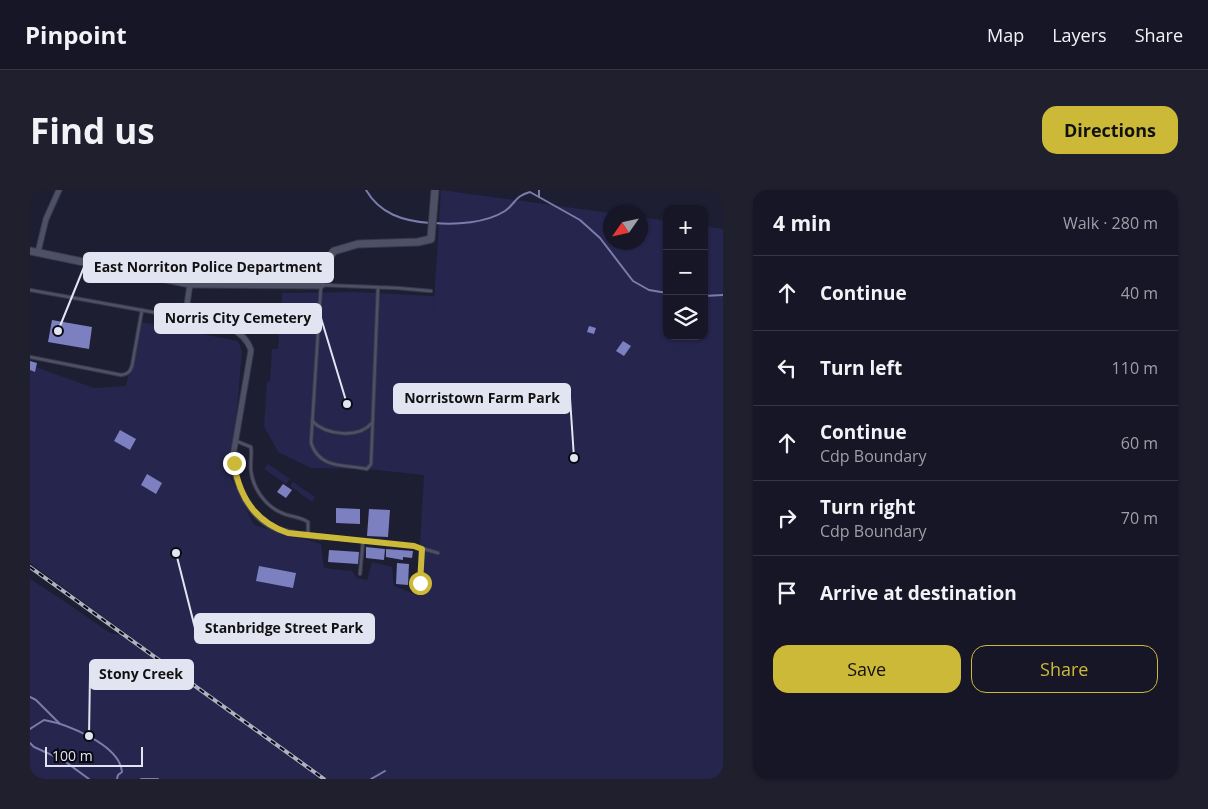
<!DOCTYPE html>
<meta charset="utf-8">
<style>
:root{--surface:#161626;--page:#1f1f2e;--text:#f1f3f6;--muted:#9e9fa7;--line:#353543;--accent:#ccb938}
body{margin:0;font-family:"Open Sans",sans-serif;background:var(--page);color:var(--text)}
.controls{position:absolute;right:15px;top:15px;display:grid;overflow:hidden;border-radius:10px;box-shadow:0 1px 4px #0004}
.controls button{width:45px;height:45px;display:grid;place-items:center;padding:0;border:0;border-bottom:1px solid var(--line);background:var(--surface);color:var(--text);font:25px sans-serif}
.compass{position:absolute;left:573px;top:15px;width:45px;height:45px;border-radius:50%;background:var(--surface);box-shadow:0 1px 4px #0004;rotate:236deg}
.scale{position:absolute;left:15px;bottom:12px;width:98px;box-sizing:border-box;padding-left:5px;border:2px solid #e3e4f2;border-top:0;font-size:14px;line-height:18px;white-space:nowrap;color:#e3e4f2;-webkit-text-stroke:4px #090912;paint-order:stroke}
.stop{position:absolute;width:15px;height:15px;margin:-11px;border:4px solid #ccb938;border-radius:50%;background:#fff}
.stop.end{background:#ccb938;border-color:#fff;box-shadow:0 1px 5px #0008}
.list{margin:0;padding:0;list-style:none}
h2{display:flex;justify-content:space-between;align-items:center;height:65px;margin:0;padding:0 20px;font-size:21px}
h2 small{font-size:16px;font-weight:400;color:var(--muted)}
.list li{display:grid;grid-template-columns:32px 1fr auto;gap:15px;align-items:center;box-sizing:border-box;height:75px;padding:0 20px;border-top:1px solid var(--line)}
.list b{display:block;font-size:19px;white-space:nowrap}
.list p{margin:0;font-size:16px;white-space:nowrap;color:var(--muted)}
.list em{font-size:16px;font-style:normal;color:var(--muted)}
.actions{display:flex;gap:10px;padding:15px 20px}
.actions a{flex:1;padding:11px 0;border:1px solid var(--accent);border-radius:15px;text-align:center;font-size:18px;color:var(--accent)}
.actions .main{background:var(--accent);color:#111}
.icon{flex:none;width:28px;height:28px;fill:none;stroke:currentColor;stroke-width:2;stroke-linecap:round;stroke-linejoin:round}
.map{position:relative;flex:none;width:693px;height:589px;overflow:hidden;border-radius:15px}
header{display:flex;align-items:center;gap:30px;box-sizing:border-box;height:70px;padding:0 25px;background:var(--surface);border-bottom:1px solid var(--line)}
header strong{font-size:24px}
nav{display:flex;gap:28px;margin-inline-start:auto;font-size:18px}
.intro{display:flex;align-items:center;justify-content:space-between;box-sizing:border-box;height:120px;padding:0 30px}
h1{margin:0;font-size:35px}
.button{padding:12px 22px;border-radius:15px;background:var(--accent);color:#111;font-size:18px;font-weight:700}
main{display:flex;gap:30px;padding:0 30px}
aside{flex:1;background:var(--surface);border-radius:15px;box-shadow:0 1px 4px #0004}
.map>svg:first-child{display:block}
</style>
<header>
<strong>Pinpoint</strong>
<nav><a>Map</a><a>Layers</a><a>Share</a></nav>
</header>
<div class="intro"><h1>Find us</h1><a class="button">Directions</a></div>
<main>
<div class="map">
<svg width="693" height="589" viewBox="0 0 693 589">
<rect width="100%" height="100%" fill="#1d1e32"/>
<g fill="#25254e">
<polygon points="411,0 580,23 580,52 610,52 611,27 637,31 637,146 674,146 674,36 693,39 693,589 0,589 0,389 37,413 80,443 101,447 0,373 0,175 64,198 96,196 111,132 208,151 212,161 201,289 224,335 291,354 294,378 322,381 327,388 337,390 342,372 362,377 364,396 387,405 394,285 337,279 281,278 248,262 234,236 237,192 240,191 242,159 248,159 252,103 327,102 404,106 403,127"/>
<polygon points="238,274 260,289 256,294 234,279"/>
<polygon points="263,292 285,307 282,312 260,296"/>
</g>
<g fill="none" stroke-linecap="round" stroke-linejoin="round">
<g stroke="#7b7cab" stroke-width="2">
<path d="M336,0C350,24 373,31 400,33"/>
<polyline points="509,0 509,7"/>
<path d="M404,33C426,35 456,33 475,21C486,13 485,6 500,2L550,30L570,48L603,91L619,100L637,103"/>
<polyline points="674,106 693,105"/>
<polyline points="0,507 6,510 30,534"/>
<path d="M0,539L14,530C37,534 90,555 92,582L88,585L87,589"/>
<polyline points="0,553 4,557 33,570 59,589"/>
<polyline points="111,589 128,589"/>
<polyline points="341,589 355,581"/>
</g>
</g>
<g fill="#7c80c0">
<polygon points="22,130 62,137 59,159 18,152"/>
<polygon points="559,136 566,138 564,144 557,142"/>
<polygon points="593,151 601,156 594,166 586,161"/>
<polygon points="0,171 7,173 5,182 0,180"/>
<polygon points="90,240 106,249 100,260 84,251"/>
<polygon points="117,284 132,293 126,304 111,295"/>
<polygon points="253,294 262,300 256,308 247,302"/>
<polygon points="306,318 330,319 330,334 306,333"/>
<polygon points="339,319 360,320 358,347 337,346"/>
<polygon points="336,357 355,359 354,370 336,368"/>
<polygon points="356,359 383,361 382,368 373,367 373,370 356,367"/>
<polygon points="299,360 329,362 328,374 298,372"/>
<polygon points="367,373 379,374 378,395 366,394"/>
<polygon points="229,376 266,383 263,398 226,391"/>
</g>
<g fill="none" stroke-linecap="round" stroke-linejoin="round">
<defs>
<g id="lane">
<path d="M348,97L341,274L337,279C316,274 290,280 281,253L291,95L367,98L401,101"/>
<polyline points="0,100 155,128"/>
<path d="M0,167L91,185C98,184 100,182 102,176L112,120"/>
<path d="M282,231C296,245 328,249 342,233"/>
<path d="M206,251L221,257C222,265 220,273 221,281C223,298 235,316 252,323C260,327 269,326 278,332V345"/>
<polyline points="291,347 384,356 408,363"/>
<polyline points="330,384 333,351"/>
<polyline points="390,393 392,359"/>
</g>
<g id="street">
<polyline points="8,62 16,29 29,0"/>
<path d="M160,94L155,128C179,133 212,133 221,160L203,266C204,295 219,328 247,339C261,344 276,345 290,347"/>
</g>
<polyline id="secondary" points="0,61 160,94 291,95 293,75 304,61 328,54 388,52 401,49 405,0"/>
</defs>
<use href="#lane" stroke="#383849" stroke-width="4.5"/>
<use href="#street" stroke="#383849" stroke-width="7"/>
<use href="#secondary" stroke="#383849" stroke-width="9"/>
<use href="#lane" stroke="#4e5066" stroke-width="2.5"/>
<use href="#street" stroke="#4e5066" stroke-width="5"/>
<use href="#secondary" stroke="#4e5066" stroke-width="7"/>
<defs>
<polyline id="rail" points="0,377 294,589"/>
</defs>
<use href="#rail" stroke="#afb0c0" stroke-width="4"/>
<use href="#rail" stroke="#090912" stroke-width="2" stroke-dasharray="5.5" stroke-linecap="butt"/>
</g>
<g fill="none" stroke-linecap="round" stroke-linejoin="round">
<path stroke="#ccb938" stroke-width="6" d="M204,273C209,307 226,332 258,343L384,356L392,359L390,393"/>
</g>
<path fill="none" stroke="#e3e4f2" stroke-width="2" d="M28 141L54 77M317 214L291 128M544 268L540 208M146 363L165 438M59 546L60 484"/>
<g fill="#e3e4f2" stroke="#090912" stroke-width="2">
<circle cx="28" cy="141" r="5"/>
<circle cx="317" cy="214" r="5"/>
<circle cx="544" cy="268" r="5"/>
<circle cx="146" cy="363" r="5"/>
<circle cx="59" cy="546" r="5"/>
</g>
<g fill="#e3e4f2" stroke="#e3e4f2" stroke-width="2">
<rect x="54" y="63" width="249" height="29" rx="5"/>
<rect x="125" y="114" width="166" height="29" rx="5"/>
<rect x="364" y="194" width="176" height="29" rx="5"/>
<rect x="165" y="424" width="179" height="29" rx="5"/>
<rect x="60" y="470" width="103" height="29" rx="5"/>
</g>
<g font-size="14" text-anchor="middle" font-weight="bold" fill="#111">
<text x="178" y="82">East Norriton Police Department</text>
<text x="208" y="133">Norris City Cemetery</text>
<text x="452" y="213">Norristown Farm Park</text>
<text x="254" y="443">Stanbridge Street Park</text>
<text x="111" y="489">Stony Creek</text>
</g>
</svg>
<div class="controls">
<button>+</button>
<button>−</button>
<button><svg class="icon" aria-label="layers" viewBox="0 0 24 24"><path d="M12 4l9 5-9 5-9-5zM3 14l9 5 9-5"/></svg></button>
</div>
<svg class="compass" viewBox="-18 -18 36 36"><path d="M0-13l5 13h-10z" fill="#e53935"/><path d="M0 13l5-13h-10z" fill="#9e9fa7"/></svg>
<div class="scale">100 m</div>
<div class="stop" style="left:390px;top:393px"></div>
<div class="stop end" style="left:204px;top:273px"></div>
</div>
<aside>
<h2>4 min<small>Walk · 280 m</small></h2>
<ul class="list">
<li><svg class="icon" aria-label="ahead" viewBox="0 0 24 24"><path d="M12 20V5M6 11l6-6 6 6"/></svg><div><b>Continue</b></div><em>40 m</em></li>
<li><svg class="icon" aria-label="left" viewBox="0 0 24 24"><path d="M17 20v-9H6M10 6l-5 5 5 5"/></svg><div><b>Turn left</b></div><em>110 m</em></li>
<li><svg class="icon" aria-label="ahead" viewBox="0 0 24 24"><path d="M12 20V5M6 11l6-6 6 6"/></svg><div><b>Continue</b><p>Cdp Boundary</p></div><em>60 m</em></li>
<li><svg class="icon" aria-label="right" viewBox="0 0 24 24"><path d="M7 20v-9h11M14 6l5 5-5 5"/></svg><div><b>Turn right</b><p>Cdp Boundary</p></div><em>70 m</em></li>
<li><svg class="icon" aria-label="arrive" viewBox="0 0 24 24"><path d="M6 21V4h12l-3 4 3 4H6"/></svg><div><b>Arrive at destination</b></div></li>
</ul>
<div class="actions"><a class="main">Save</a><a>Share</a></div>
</aside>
</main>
